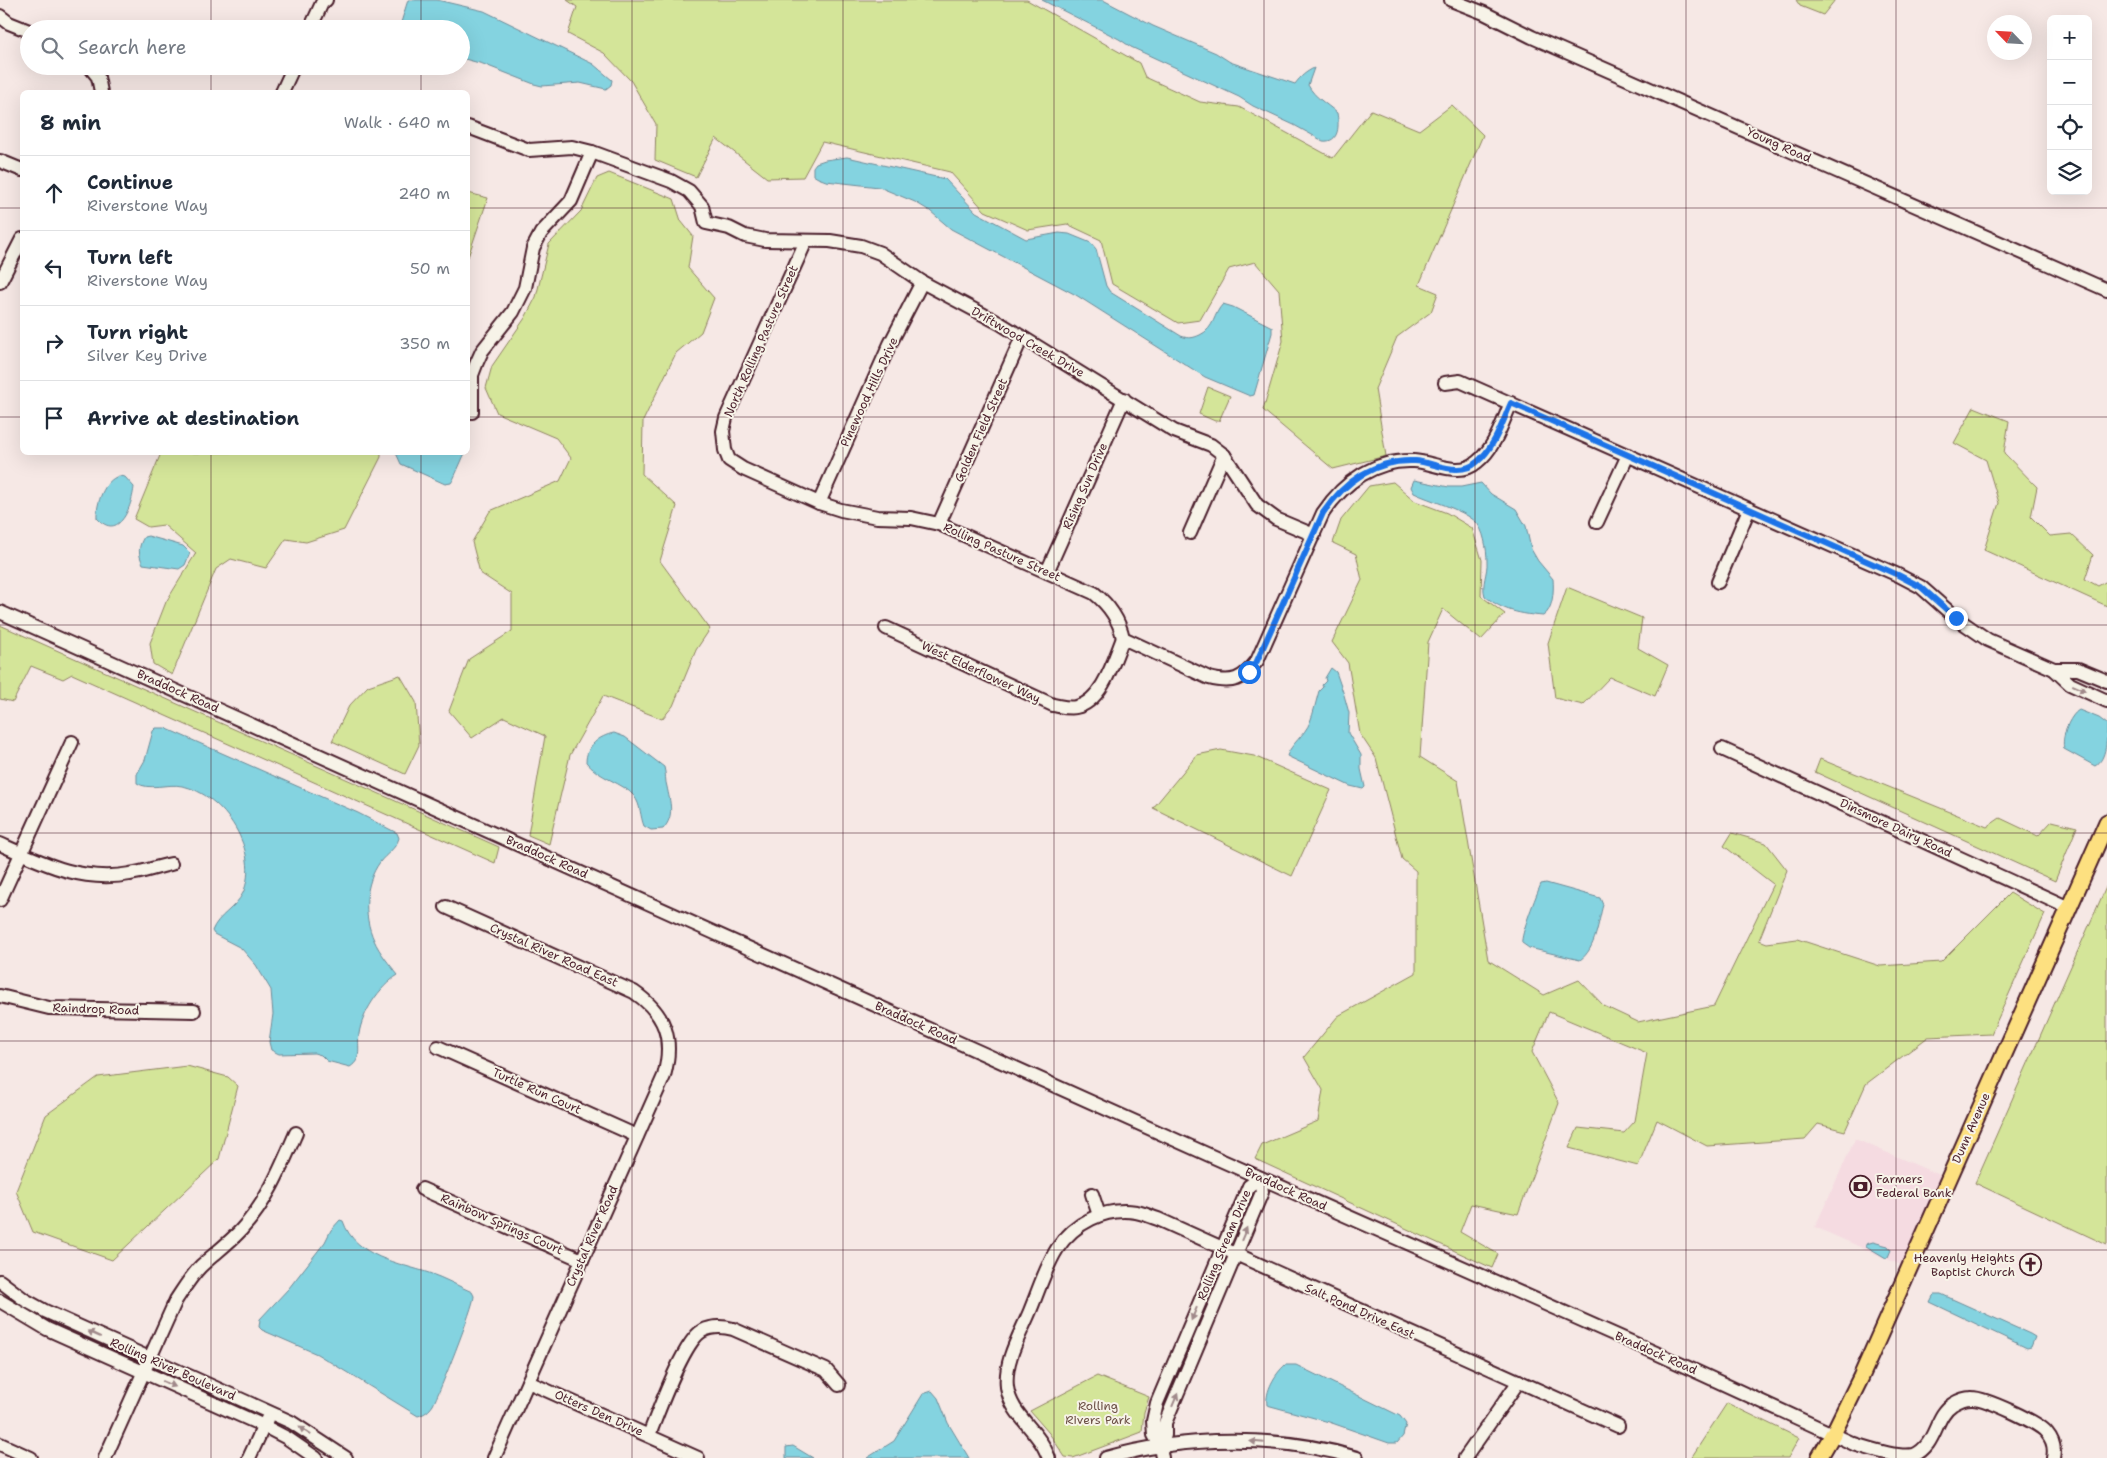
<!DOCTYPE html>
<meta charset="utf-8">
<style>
:root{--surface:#fff;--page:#f6f6f7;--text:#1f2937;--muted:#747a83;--line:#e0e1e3}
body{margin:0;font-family:"Shantell Sans",sans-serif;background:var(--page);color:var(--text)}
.controls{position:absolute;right:15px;top:15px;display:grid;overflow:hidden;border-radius:8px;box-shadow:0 5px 20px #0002}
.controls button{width:45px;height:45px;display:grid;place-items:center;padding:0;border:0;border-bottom:1px solid var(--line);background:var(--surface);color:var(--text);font:25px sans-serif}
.compass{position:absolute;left:1987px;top:15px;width:45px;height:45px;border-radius:50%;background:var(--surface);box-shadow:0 5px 20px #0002;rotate:295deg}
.stop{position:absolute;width:15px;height:15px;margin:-11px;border:4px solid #1a73e8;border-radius:50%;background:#fff}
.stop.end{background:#1a73e8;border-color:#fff;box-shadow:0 1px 5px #0008}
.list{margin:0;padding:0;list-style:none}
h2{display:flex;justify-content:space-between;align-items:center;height:65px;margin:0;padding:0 20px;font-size:21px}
h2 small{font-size:16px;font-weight:400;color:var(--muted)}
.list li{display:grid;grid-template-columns:32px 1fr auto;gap:15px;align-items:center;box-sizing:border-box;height:75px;padding:0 20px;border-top:1px solid var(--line)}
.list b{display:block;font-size:19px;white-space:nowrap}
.list p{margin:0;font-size:16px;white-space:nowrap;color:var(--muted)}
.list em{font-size:16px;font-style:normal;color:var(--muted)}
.icon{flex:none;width:28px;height:28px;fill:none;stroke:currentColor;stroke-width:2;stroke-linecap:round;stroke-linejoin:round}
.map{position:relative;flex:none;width:2107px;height:1458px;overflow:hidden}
.search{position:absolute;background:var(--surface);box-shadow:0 5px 20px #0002;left:20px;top:20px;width:450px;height:55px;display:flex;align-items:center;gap:12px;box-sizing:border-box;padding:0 18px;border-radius:28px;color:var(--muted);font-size:19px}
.panel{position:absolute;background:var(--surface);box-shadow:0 5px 20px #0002;left:20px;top:90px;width:450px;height:365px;border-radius:8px}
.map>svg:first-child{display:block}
</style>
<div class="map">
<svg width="2107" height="1458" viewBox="0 0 2107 1458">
<rect width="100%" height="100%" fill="#f6e8e5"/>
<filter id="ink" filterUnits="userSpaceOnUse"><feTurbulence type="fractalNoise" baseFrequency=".02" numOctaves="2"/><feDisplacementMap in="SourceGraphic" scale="10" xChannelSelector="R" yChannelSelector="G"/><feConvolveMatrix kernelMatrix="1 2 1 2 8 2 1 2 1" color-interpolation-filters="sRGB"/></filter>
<g filter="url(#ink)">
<polygon fill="#f5dbe1" points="1855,1139 1942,1176 1903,1266 1815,1227"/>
<g fill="#d4e599" stroke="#8f8262">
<polygon points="567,0 1027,0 1139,63 1145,77 1200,102 1239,107 1333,158 1371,110 1419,130 1452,105 1483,135 1419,285 1438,293 1431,312 1397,337 1375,389 1386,456 1333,469 1263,410 1283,341 1279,290 1255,262 1229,269 1200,320 1178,323 1112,284 1101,240 1067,224 1028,230 985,211 950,172 822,142 803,177 767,178 716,138 696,177 655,160 656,124 631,81 604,53 568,34 577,7"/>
<polygon points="1796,0 1835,0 1823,15 1800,6"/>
<polygon points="609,173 674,199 681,221 693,236 688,268 714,298 701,332 676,353 643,421 642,474 677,506 660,561 710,629 696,650 673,706 662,719 603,696 570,755 549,844 528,835 545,736 504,717 472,738 449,711 469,659 512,631 512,594 480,573 472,542 490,511 560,481 571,458 556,438 497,413 486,388 492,366 525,318 536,297 549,244 581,211 597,178"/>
<polygon points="468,193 488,198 468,257"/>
<polygon points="1208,387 1230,396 1219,421 1215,421 1199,414"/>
<polygon points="1974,407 2009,421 2004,453 2037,487 2031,517 2050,536 2071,534 2093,555 2085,579 2098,586 2107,581 2107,606 1984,550 1999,503 1986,460 1954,443"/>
<polygon points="161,453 381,452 381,457 344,530 306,542 286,539 266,568 231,559 216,569 172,675 153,664 150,643 166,602 196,553 164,525 148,527 134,519"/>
<polygon points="1393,482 1415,501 1447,513 1472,528 1482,560 1481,596 1505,614 1481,640 1443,609 1428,642 1420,757 1458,781 1488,960 1544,995 1579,980 1604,1006 1638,1022 1714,1006 1773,884 1724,846 1732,833 1766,843 1787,870 1759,940 1767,943 1797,939 1880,966 1941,962 2010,893 2045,914 1991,1034 1928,1037 1866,1084 1845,1131 1818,1124 1805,1139 1707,1146 1657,1120 1638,1166 1569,1148 1578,1128 1624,1133 1635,1121 1647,1053 1549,1012 1532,1052 1559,1103 1518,1214 1471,1204 1460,1232 1498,1254 1492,1268 1255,1159 1262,1145 1318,1121 1323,1090 1304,1057 1338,1016 1416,973 1416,871 1402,859 1376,758 1360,734 1348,663 1332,642 1362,580 1356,554 1333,543 1341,520 1369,486"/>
<polygon points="1567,587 1642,618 1638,648 1668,665 1655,696 1610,677 1583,705 1555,698 1548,643"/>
<polygon points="0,625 499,847 495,863 72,674 63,679 31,666 13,702 0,699"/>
<polygon points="400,675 416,702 419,745 405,774 332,741 349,706 368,686"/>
<polygon points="1221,750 1254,756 1331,790 1292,876 1153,808 1197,755"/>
<polygon points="1820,759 1987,827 2000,818 2038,836 2052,821 2077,827 2055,881 1815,772"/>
<polygon points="2107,885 2107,1245 1975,1183"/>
<polygon points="187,1066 228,1077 238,1086 219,1159 112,1260 33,1232 16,1191 46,1115 98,1077"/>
<polygon points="1097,1376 1149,1397 1144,1412 1142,1432 1073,1458 1065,1457 1049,1433 1030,1411"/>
<polygon points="1727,1403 1799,1438 1788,1458 1691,1458"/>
</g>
<g fill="#84d3e0" stroke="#6d8b98">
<polygon points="408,0 437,0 484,11 593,64 612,80 611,85 606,89 580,83 542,86 534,84 483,64 461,58 461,29 399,29"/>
<path d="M1042,0H1103L1153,26L1216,53L1230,62L1295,84C1301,76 1306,72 1314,68L1308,85C1315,98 1326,103 1337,113C1339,124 1340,143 1323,141L1294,125L1253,106L1239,97L1131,47L1119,39Z"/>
<path d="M847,157L945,179L976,212L1026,239L1059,233L1069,234L1091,243L1096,249L1106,286L1110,292L1181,336C1189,339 1193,338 1200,335C1215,328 1213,314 1223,304L1233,307L1272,327V333L1254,395L1250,396L1205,377L1076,295L951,229L930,211L915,202L879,187L826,181L818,178L813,175V167L816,163L825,160Z"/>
<polygon points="396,453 396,452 465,453 453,480 451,483 445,484 401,464"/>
<path d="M119,476L125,477L134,487C132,506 119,542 97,518C96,504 104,480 119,476Z"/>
<path d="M1414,480L1449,487H1461L1481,483L1491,494L1516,509L1526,526L1531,549L1538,561L1553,579C1554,591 1553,610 1543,616C1521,614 1502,611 1485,596C1481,584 1488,573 1487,561C1487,550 1484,529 1475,521C1461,509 1431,501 1414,493L1411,487Z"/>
<path d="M148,536L183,546L190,553L185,565L179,569L143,564C138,554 138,547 144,537Z"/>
<path d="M1331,668L1336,672L1344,695L1349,713L1348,733L1361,755V769L1365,787L1363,789L1350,786L1287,756C1290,745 1305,735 1310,722C1314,712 1316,701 1319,691L1323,687L1322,685L1326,681L1325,678Z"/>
<path d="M2079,710L2099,718L2107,724C2107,738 2107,759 2095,766L2064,749C2061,738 2069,716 2079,710Z"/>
<path d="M156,728H165L358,813L397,833L399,838C396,849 386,854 380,862C364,884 363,916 374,940C379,952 390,965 398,975C379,987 362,1013 359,1034C357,1047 363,1059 350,1067L327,1061L321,1055L314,1053L279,1054L271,1050L269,1042L273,1014L271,990L256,965L241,948L214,934L212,931C218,915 235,909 243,893C261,852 224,794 182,786C169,783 148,791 137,783V774L145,760L153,731Z"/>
<path d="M614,733L625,737L664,767C666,774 665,781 667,787C670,802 675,816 663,829L651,830L644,826C640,816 641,805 634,796C624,783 598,778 586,762C586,746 599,736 614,733Z"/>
<path d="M1546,883L1600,898L1603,905C1598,922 1596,949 1580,960L1529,948L1522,943C1520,936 1537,893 1541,884Z"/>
<path d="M340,1220L343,1221C355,1257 399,1263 429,1273C444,1278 458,1286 472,1292L474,1296C474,1306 439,1394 433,1405C429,1411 425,1414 418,1416L317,1354L262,1330L259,1327L260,1319L289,1288L325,1242L331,1230Z"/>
<polygon points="1873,1242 1888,1246 1891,1250 1888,1257 1886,1258 1866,1246 1866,1244"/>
<polygon points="1935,1294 1941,1294 2030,1334 2035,1337 2031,1347 2027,1348 1930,1302 1933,1296"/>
<path d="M1285,1365H1296L1400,1416L1406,1424L1403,1436L1397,1443H1389L1329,1422L1267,1405C1265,1391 1275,1374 1285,1365Z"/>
<polygon points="932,1391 938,1398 948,1423 969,1458 867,1458 894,1441 923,1394"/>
<polygon points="793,1446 813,1458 786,1458 786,1447"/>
</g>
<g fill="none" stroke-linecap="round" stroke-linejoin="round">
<defs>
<g id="minor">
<polyline points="1451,0 1484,13 1532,37 2107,290"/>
<polyline points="0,16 9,23 29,31"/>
<polyline points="310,29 322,3 326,0"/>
<polyline points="89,66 98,77 101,92"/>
<polyline points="282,92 294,66"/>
<polyline points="468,127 529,150 572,147 592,152 671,181 689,191 702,206 706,223 729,228 745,236 765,240 830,241 861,246 880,253 922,282 1001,324 1174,431 1211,445 1224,455 1257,505 1276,519 1314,535"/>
<polyline points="0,161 22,170"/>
<path d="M806,241L726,418L723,431L725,450L729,460L743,469L819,503L841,510L877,517L911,518L939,524L1094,593C1109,605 1119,619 1123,638L1209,678C1233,684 1242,680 1257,661L1323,513C1344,482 1375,459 1414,461C1434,462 1459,478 1477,462C1495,448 1502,423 1511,403"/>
<polyline points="0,282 22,239"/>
<polyline points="1445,383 1460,381 1898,575 1921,587 1956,618 1988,640 2054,669 2070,684 2107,701"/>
<polyline points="472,412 472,375 477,362 482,351 513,312 525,288 533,248 541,233 571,201 592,152"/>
<polyline points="819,503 890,344 922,282"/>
<polyline points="1597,522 1628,455"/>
<polyline points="939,524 1022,337"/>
<polyline points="1190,533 1224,455"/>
<polyline points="1047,572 1124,399"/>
<polyline points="1718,582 1749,509"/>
<path d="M0,612L1209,1155L1656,1353L1854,1444C1871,1449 1897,1458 1914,1455C1937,1445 1934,1416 1953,1404C1958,1401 1965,1398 1971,1398C1984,1397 2040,1423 2047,1433C2053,1440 2055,1449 2053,1458"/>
<path d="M886,628L1053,705C1060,706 1068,709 1076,707C1102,702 1114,660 1123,638"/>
<polyline points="2054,669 2078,669 2107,681"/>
<polyline points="1722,749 2069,908"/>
<path d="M0,844C42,863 82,883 130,874C143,872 157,867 171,864"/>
<polyline points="0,900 72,742"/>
<path d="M446,907L634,992C666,1014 674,1039 664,1076L494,1458"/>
<polyline points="0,996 49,1008 194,1011"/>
<polyline points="438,1047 637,1136"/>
<polyline points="422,1189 582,1260"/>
<polyline points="1092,1194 1099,1215"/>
<polyline points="0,1281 25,1300 45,1311 291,1422 346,1458"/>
<polyline points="0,1301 47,1329 264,1426 287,1438 316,1458"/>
<polyline points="528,1382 698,1458"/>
<path d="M649,1435C658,1413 683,1342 702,1331C712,1326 722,1326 733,1329L826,1370L839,1385"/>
<polyline points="0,1444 31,1458"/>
<polyline points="1160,1446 1165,1435 1165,1423 1262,1192 1260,1178"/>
<path d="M105,1458L176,1300C184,1288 191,1276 201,1266C214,1254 229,1243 241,1230C267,1202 281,1168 296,1133"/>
<polyline points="249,1458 267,1419"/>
<path d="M1049,1458C1046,1452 1044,1446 1040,1441C1028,1423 1010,1410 1007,1387C1004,1361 1020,1335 1030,1311C1038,1292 1046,1266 1057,1249C1074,1223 1105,1207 1136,1212C1143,1213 1151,1217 1158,1219L1618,1426"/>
<path d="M1106,1458C1183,1436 1279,1434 1357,1458"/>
<polyline points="1162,1458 1160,1446 1154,1435 1153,1421 1157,1403 1249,1186 1260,1178"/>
<polyline points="1465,1458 1519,1381"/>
</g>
<polyline id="major" points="1819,1458 1833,1434 1861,1377 2107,822"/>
</defs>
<use href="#minor" stroke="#4a1f2b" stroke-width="16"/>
<use href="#major" stroke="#4a1f2b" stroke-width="19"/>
<use href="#minor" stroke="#f7f3e8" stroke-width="12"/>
<use href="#major" stroke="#fde080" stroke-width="15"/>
</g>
<defs><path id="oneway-solid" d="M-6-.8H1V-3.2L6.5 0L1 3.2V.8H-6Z" transform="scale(1.25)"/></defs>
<g fill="#a0898a">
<use href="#oneway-solid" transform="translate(2079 688) rotate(25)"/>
<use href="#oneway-solid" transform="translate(1244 1234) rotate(-67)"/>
<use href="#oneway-solid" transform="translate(1194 1314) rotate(113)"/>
<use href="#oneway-solid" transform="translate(94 1334) rotate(-155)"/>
<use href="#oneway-solid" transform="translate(169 1384) rotate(24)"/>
<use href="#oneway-solid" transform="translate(1175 1400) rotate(-67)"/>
<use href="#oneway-solid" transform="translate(305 1431) rotate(-146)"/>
<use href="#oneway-solid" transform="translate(1257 1442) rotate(-175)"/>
</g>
</g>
<g fill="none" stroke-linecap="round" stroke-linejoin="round" filter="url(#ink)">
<path stroke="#1a73e8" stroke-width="6" d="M1249,672L1257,661L1323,513C1344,482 1375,459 1415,461C1434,462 1459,478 1477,462C1495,447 1502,423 1511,403L1898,575L1921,587L1956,618"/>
</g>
<path fill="none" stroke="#4a1f2b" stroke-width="1" stroke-opacity="0.55" d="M211,0V29M421,0V29M632,0V1458M843,0V1458M1054,0V1458M1264,0V1458M1475,0V1458M1686,0V1458M1896,0V1458M211,66V92M421,66V92M0,208H22M468,208H2107M0,417H22M468,417H2107M211,452V1458M421,452V1458M0,625H2107M0,833H2107M0,1041H2107M0,1250H2107"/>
<defs>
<symbol id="bank-ring" viewBox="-11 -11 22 22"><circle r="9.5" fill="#f7f3e8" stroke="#4a1f2b" stroke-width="1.5"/><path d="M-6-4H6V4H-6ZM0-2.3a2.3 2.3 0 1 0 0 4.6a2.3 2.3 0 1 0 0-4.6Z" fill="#4a1f2b"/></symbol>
<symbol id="church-ring" viewBox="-11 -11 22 22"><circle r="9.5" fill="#f7f3e8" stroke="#4a1f2b" stroke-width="1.5"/><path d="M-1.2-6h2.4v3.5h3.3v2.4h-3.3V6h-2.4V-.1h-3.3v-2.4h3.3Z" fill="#4a1f2b"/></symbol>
</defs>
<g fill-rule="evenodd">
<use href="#bank-ring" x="1848" y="1174" width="25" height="25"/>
<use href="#church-ring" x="2018" y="1252" width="25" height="25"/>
</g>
<g text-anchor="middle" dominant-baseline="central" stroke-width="4" stroke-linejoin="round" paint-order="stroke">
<g font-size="12" fill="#4a1f2b" stroke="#f7f3e8">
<text transform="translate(1779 145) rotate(24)">Young Road</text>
<text transform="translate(761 341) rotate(-66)">North Rolling Pasture Street</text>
<text transform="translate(1028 342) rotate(30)">Driftwood Creek Drive</text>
<text transform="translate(869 392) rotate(-65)">Pinewood Hills Drive</text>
<text transform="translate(981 430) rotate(-66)">Golden Field Street</text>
<text transform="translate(1085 486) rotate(-66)">Rising Sun Drive</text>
<text transform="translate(1002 552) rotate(24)">Rolling Pasture Street</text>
<text transform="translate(981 672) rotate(25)">West Elderflower Way</text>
<text transform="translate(178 691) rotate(24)">Braddock Road</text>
<text transform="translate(1896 828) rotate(25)">Dinsmore Dairy Road</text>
<text transform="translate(547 857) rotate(24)">Braddock Road</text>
<text transform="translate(554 955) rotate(24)">Crystal River Road East</text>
<text transform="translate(96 1009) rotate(2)">Raindrop Road</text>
<text transform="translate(916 1023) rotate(24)">Braddock Road</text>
<text transform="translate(537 1091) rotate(24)">Turtle Run Court</text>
<text transform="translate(1971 1128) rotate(-66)">Dunn Avenue</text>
<text transform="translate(1286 1189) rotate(24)">Braddock Road</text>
<text transform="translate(502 1224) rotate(24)">Rainbow Springs Court</text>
<text transform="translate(592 1236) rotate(-66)">Crystal River Road</text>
<text transform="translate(1224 1245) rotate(-67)">Rolling Stream Drive</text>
<text transform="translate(1360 1311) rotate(24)">Salt Pond Drive East</text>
<text transform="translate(1656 1353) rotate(24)">Braddock Road</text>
<text transform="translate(173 1369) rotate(24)">Rolling River Boulevard</text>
<text transform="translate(599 1413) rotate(24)">Otters Den Drive</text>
</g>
<g font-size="12" fill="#4a1f2b" stroke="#f7f3e8" text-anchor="start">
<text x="1876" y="1179">Farmers<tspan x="1876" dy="14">Federal Bank</tspan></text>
<text x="2015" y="1258" text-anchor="end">Heavenly Heights<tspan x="2015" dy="14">Baptist Church</tspan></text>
</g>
<g font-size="12" fill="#6c5046" stroke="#f7f3e8">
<text x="1098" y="1406">Rolling<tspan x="1098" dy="14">Rivers Park</tspan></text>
</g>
</g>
</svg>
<div class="controls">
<button>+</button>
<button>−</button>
<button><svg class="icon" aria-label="locate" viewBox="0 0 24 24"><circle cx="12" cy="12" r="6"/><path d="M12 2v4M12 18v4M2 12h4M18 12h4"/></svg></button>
<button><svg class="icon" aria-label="layers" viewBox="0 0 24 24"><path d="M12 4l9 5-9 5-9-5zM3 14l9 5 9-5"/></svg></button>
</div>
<svg class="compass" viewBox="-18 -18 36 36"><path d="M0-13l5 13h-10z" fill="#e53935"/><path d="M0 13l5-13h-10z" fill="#747a83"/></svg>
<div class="stop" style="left:1249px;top:672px"></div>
<div class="stop end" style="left:1956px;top:618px"></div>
<div class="search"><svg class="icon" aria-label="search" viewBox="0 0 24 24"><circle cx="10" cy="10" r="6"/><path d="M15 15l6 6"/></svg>Search here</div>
<section class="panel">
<h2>8 min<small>Walk · 640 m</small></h2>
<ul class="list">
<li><svg class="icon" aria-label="ahead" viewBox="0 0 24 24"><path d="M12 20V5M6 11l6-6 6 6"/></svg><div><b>Continue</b><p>Riverstone Way</p></div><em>240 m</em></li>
<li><svg class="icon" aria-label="left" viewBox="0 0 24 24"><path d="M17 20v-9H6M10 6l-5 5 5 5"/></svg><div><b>Turn left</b><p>Riverstone Way</p></div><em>50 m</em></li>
<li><svg class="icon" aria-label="right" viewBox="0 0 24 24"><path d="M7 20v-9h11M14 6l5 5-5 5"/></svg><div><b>Turn right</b><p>Silver Key Drive</p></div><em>350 m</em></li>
<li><svg class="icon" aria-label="arrive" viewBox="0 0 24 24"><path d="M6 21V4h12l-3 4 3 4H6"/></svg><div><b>Arrive at destination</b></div></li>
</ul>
</section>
</div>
